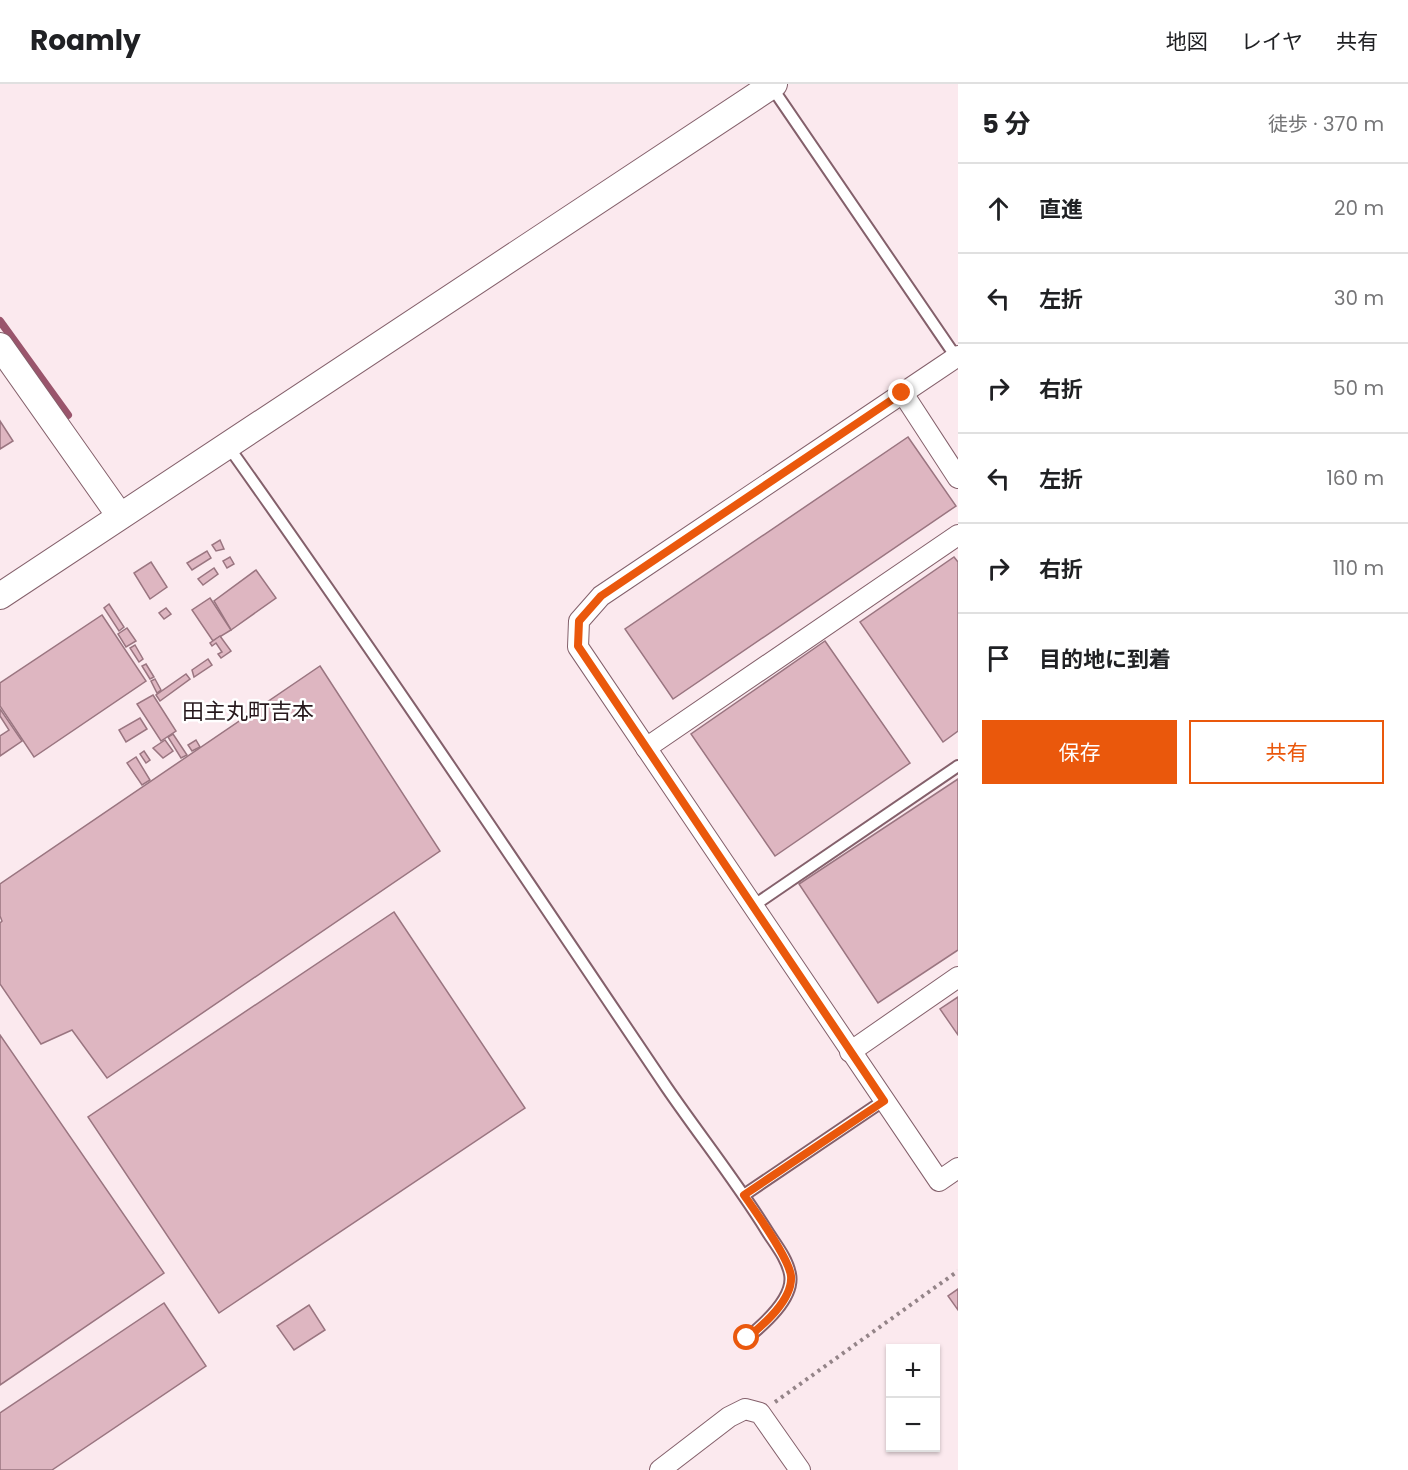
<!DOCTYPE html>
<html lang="ja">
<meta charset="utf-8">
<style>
:root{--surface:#fff;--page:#f6f6f6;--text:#202124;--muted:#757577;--line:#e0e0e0;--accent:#ea580c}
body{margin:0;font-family:Poppins,"Noto Sans JP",sans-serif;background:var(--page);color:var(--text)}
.controls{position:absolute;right:18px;bottom:18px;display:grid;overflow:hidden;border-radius:0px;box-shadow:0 2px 4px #0004}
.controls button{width:54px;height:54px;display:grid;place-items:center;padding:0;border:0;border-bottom:2px solid var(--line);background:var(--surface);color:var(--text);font:30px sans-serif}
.stop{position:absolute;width:18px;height:18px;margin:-14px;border:4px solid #ea580c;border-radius:50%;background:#fff}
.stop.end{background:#ea580c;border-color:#fff;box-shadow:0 2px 6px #0008}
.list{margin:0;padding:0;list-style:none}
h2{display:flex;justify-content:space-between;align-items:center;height:78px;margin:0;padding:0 24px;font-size:26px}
h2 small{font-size:20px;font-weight:400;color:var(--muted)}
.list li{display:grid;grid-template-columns:39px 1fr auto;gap:18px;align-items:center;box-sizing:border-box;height:90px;padding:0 24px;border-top:2px solid var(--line)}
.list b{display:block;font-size:22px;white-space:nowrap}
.list em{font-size:20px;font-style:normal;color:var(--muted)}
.actions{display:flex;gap:12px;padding:18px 24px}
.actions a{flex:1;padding:14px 0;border:2px solid var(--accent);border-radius:0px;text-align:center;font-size:21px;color:var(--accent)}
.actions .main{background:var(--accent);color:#fff}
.icon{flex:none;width:33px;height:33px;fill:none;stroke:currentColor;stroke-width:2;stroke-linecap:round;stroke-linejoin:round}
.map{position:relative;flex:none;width:958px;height:1386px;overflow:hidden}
header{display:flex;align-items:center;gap:36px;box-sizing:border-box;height:84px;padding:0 30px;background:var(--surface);border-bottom:2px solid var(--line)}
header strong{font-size:28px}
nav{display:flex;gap:33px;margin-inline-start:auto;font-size:21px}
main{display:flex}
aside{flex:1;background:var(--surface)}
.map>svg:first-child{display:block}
</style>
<header>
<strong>Roamly</strong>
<nav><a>地図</a><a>レイヤ</a><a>共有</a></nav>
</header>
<main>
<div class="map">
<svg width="958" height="1386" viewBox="0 0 958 1386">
<rect width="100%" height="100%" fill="#fbe9ee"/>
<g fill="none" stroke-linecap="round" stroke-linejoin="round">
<polyline stroke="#9a556c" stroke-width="8" points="0,237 68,331"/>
</g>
<g fill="#deb6c1" stroke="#9a7580" stroke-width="1.5">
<polygon points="0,337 13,357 0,365"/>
<polygon points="908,353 956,422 673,615 625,545"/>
<polygon points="220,456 224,465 216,467 212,461"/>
<polygon points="207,467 211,474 192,486 187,479"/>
<polygon points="230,473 234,480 227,484 223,477"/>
<polygon points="954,473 958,478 958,647 943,658 860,538"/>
<polygon points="151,478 167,503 150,515 134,489"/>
<polygon points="214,484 218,490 203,501 198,495"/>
<polygon points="256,486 276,514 231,546 214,517"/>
<polygon points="210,514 231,546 213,557 192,526"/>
<polygon points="109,520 124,543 119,547 104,524"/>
<polygon points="166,524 171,530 164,535 159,529"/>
<polygon points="102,531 146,597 34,673 0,622 0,599"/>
<polygon points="127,544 136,557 126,563 118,550"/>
<polygon points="220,552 231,567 221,574 218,570 222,568 216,559 212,562 210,559"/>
<polygon points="825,557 910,679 775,772 691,650"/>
<polygon points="135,561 143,575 139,578 130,564"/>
<polygon points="208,575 212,581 194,593 192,586"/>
<polygon points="146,580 154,593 150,595 142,582"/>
<polygon points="320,582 440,767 107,994 72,946 41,960 0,900 0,839 2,837 0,832 0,800"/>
<polygon points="186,590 190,595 160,617 156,611"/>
<polygon points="155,595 161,606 157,609 151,597"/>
<polygon points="153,611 176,647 161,657 137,620"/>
<polygon points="0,625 22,657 0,672 0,652 9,646 0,632"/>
<polygon points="140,634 147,645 126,658 119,646"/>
<polygon points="173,650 187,671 181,674 168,653"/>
<polygon points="165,656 173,667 163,674 153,664"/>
<polygon points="196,656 200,663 192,667 188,661"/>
<polygon points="144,667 150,676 146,679 140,670"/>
<polygon points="136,673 150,696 142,701 127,679"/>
<polygon points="958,695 958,866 878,919 799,800"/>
<polygon points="394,828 525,1024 219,1229 88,1033"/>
<polygon points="958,913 958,951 940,925"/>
<polygon points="0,951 164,1189 0,1301"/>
<polygon points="958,1205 958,1226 948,1212"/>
<polygon points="164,1219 206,1282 52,1386 0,1386 0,1329"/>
<polygon points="309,1221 325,1246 294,1266 277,1242"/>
</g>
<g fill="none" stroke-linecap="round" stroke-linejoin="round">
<defs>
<g id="service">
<polyline points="771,2 956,273"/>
<path d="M228,362C378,573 522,789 667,1004C700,1052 736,1097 767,1147C775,1160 787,1174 790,1190C795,1214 763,1241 747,1254"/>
<polyline points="753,822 958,682"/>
<polyline points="744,1111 883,1017"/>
</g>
<g id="minor">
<polyline points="958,272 601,512 579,537 578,563 939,1097 958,1084"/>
<polyline points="902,308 958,394"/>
<polyline points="646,664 958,451"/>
<polyline points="850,968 958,893"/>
<polyline points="660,1386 729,1333 745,1325 760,1329 800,1386"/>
</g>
<g id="tertiary">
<polyline points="0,262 120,432"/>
<polyline points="0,512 774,0"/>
</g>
</defs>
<use href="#service" stroke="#84606b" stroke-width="14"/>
<use href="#minor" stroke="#84606b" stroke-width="22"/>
<use href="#tertiary" stroke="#84606b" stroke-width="28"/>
<polyline stroke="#948488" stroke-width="4" stroke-dasharray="3 4.5" stroke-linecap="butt" points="775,1318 958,1187"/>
<use href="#service" stroke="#fff" stroke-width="10"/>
<use href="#minor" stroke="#fff" stroke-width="20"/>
<use href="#tertiary" stroke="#fff" stroke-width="26"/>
</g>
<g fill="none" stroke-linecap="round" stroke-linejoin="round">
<path stroke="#ea580c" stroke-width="8" d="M747,1254C763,1241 793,1216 791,1192C789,1174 755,1127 744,1111L884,1017L578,562L579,537L601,512L902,309"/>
</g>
<g text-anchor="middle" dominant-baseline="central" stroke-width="5" stroke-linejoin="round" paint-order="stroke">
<g font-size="22" fill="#26181c" stroke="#fff">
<text x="248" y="627">田主丸町吉本</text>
</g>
</g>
</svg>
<div class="controls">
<button>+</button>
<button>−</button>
</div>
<div class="stop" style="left:747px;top:1254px"></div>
<div class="stop end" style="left:902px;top:309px"></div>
</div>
<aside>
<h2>5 分<small>徒歩 · 370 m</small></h2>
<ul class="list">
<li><svg class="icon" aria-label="ahead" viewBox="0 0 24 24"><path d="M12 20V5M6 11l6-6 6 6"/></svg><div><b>直進</b></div><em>20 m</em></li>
<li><svg class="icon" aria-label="left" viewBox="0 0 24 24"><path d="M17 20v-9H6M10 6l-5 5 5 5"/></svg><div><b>左折</b></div><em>30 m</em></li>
<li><svg class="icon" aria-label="right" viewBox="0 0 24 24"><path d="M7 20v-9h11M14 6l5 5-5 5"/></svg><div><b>右折</b></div><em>50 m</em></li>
<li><svg class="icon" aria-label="left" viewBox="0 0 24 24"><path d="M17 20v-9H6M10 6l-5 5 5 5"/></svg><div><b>左折</b></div><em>160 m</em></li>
<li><svg class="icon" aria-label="right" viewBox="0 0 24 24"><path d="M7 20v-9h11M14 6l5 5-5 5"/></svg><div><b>右折</b></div><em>110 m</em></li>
<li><svg class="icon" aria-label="arrive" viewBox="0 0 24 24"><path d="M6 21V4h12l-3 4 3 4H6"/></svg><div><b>目的地に到着</b></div></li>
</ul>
<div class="actions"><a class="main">保存</a><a>共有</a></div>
</aside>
</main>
